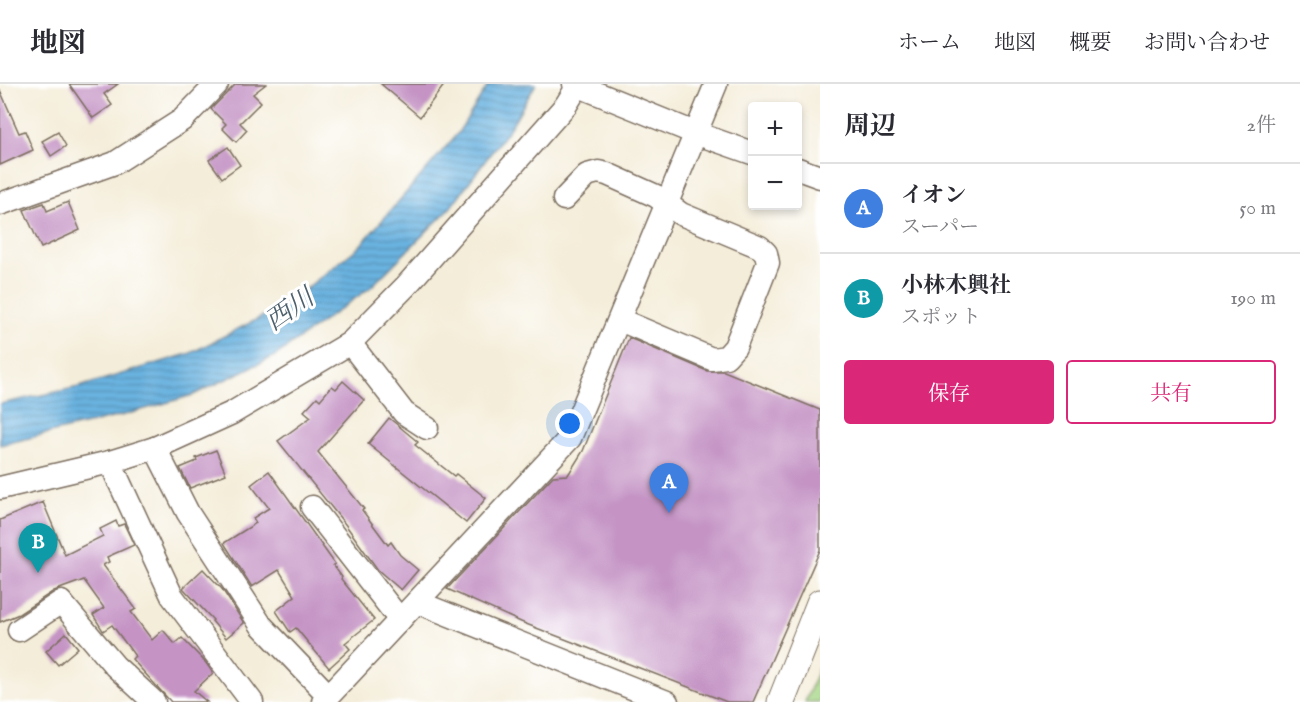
<!DOCTYPE html>
<html lang="ja">
<meta charset="utf-8">
<style>
:root{--surface:#fff;--page:#f2f2f3;--text:#2b2b33;--muted:#7c7c81;--line:#e1e1e2;--accent:#db2777}
body{margin:0;font-family:"IM FELL English","Noto Serif JP",serif;background:var(--page);color:var(--text)}
.controls{position:absolute;right:18px;top:18px;display:grid;overflow:hidden;border-radius:6px;box-shadow:0 3px 9px #0003}
.controls button{width:54px;height:54px;display:grid;place-items:center;padding:0;border:0;border-bottom:2px solid var(--line);background:var(--surface);color:var(--text);font:30px sans-serif}
.you{position:absolute;left:570px;top:340px;width:21px;height:21px;margin:-15px;border:4px solid #fff;border-radius:50%;background:#1a73e8;box-shadow:0 0 0 9px #1a73e833}
.badge{display:grid;place-items:center;width:39px;height:39px;border-radius:50%;background:var(--accent);color:#fff;font-size:20px;font-weight:700}
.pin{position:absolute;translate:-50% -50px;filter:drop-shadow(0 2px 3px #0008)}
.pin::after{content:'';position:absolute;top:32px;width:21px;height:18px;background:inherit;clip-path:polygon(0 0,100% 0,50% 100%)}
.list{margin:0;padding:0;list-style:none}
h2{display:flex;justify-content:space-between;align-items:center;height:78px;margin:0;padding:0 24px;font-size:26px}
h2 small{font-size:20px;font-weight:400;color:var(--muted)}
.list li{display:grid;grid-template-columns:39px 1fr auto;gap:18px;align-items:center;box-sizing:border-box;height:90px;padding:0 24px;border-top:2px solid var(--line)}
.list b{display:block;font-size:22px;white-space:nowrap}
.list p{margin:0;font-size:20px;white-space:nowrap;color:var(--muted)}
.list em{font-size:20px;font-style:normal;color:var(--muted)}
.actions{display:flex;gap:12px;padding:18px 24px}
.actions a{flex:1;padding:14px 0;border:2px solid var(--accent);border-radius:6px;text-align:center;font-size:21px;color:var(--accent)}
.actions .main{background:var(--accent);color:#fff}
.map{position:relative;flex:none;width:820px;height:618px;overflow:hidden}
header{display:flex;align-items:center;gap:36px;box-sizing:border-box;height:84px;padding:0 30px;background:var(--surface);border-bottom:2px solid var(--line)}
header strong{font-size:28px}
nav{display:flex;gap:33px;margin-inline-start:auto;font-size:21px}
main{display:flex}
aside{flex:1;background:var(--surface)}
.map>svg:first-child{display:block}
</style>
<header>
<strong>地図</strong>
<nav><a>ホーム</a><a>地図</a><a>概要</a><a>お問い合わせ</a></nav>
</header>
<main>
<div class="map">
<svg width="820" height="618" viewBox="0 0 820 618">
<defs>
<pattern id="water-rules" width="6" height="5" patternUnits="userSpaceOnUse" patternTransform="scale(1.5)"><rect width="6" height="5" fill="#69b2e0"/><path d="M0 2.5h6" fill="none" stroke="#5891b5"/></pattern>
</defs>
<rect width="100%" height="100%" fill="#fff"/>
<filter id="ink" filterUnits="userSpaceOnUse"><feTurbulence type="fractalNoise" baseFrequency=".0167" numOctaves="2"/><feDisplacementMap in="SourceGraphic" scale="12" xChannelSelector="R" yChannelSelector="G"/><feConvolveMatrix kernelMatrix="1 2 1 2 8 2 1 2 1" color-interpolation-filters="sRGB"/></filter>
<filter id="wash" filterUnits="userSpaceOnUse"><feTurbulence type="fractalNoise" baseFrequency=".008" numOctaves="4" result="noise"/><feDisplacementMap in="SourceGraphic" scale="24" xChannelSelector="R" yChannelSelector="G"/><feGaussianBlur stdDeviation="1.35" result="paint"/><feColorMatrix in="noise" values="0 0 0 0 0 0 0 0 0 0 0 0 0 0 0 0 0 1.4 0 .05"/><feComposite in="paint" operator="in"/></filter>
<g filter="url(#wash)">
<rect width="100%" height="100%" fill="#f4edd9"/>
<polygon fill="#a3d483" stroke="#6f7f50" stroke-width="1.5" points="820,581 820,618 805,618"/>
<polygon fill="url(#water-rules)" stroke="#526e7f" stroke-width="1.5" points="489,0 536,0 511,42 450,124 371,203 275,272 193,311 128,330 0,361 0,320 79,303 191,269 285,221 359,163 458,49"/>
<g id="blocks">
<g fill="#c594c5">
<polygon points="69,0 118,0 104,10 112,21 93,34"/>
<polygon points="236,0 266,0 253,10 261,18 240,39 247,46 236,58 222,44 226,40 211,25"/>
<polygon points="381,0 445,0 420,33"/>
<polygon points="0,6 19,49 25,47 33,66 0,81"/>
<polygon points="58,48 66,62 51,72 42,57"/>
<polygon points="228,63 240,81 222,94 209,76"/>
<polygon points="68,118 80,146 41,164 24,126 44,119 47,127"/>
<polygon points="629,254 707,287 724,287 820,326 820,466 753,618 727,618 521,538 447,505 553,392 568,391 583,367"/>
<polygon points="343,297 364,316 318,368 364,425 362,426 388,461 391,458 400,471 418,486 401,506 378,486 345,440 278,357 311,333 304,327 317,313 320,316 332,302 336,305"/>
<polygon points="389,334 418,358 415,361 454,392 456,390 486,414 466,439 368,360"/>
<polygon points="216,366 226,390 190,404 180,384 197,377 196,374"/>
<polygon points="269,387 335,480 333,481 342,493 341,495 374,536 345,559 350,565 329,584 296,544 290,548 276,527 295,512 279,486 252,503 224,459 256,439 253,434 269,424 251,401"/>
<polygon points="43,418 65,471 103,452 100,445 116,437 118,442 124,440 134,461 107,473 109,478 103,481 136,525 131,528 152,556 163,546 175,560 182,554 206,579 213,589 194,607 207,618 171,618 132,575 135,572 112,541 103,547 102,545 93,531 104,524 84,496 54,507 19,530 0,538 0,436"/>
<polygon points="203,485 222,505 244,539 226,554 212,537 213,536 183,504"/>
<polygon points="66,549 78,564 58,581 46,567"/>
</g>
</g>
</g>
<g filter="url(#ink)">
<use href="#blocks" fill-opacity="0" stroke="#7c6e5f" stroke-width="1.5"/>
<g fill="none" stroke-linecap="round" stroke-linejoin="round">
<defs>
<g id="minor">
<polyline points="574,0 695,49 752,69"/>
<polyline points="798,85 820,93"/>
<polyline points="564,115 587,91 598,88 607,90 656,112 681,130 760,163 766,169 768,179 735,263 726,273 712,275 620,236"/>
<polyline points="0,120 115,79 182,36 217,0"/>
<polyline points="350,259 404,329 427,344"/>
<polyline points="155,364 188,429 261,541 329,612"/>
<polyline points="110,378 172,512 252,618"/>
<polyline points="0,404 110,378 155,364 232,329 350,259 406,202 489,108 566,21 579,0"/>
<polyline points="312,423 400,536"/>
<polyline points="417,518 667,618"/>
<polyline points="19,546 61,518 115,582 154,618"/>
<polyline points="323,618 570,354 716,0"/>
</g>
<polyline id="tertiary" points="781,618 820,519"/>
</defs>
<use href="#minor" stroke="#7c6e5f" stroke-width="25"/>
<use href="#tertiary" stroke="#7c6e5f" stroke-width="29"/>
<use href="#minor" stroke="#fff" stroke-width="22"/>
<use href="#tertiary" stroke="#fff" stroke-width="27"/>
</g>
</g>
<g text-anchor="middle" dominant-baseline="central" stroke-width="6" stroke-linejoin="round" paint-order="stroke">
<g font-size="26" font-style="italic" fill="#4d606c" stroke="#fff">
<text transform="translate(290 226) rotate(-35)">西川</text>
</g>
</g>
</svg>
<div class="controls">
<button>+</button>
<button>−</button>
</div>
<div class="you"></div>
<div class="pin badge" style="left:669px;top:429px;background:#3f7fe0">A</div>
<div class="pin badge" style="left:38px;top:489px;background:#0f9aa8">B</div>
</div>
<aside>
<h2>周辺<small>2件</small></h2>
<ul class="list">
<li><span class="badge" style="background:#3f7fe0">A</span><div><b>イオン</b><p>スーパー</p></div><em>50 m</em></li>
<li><span class="badge" style="background:#0f9aa8">B</span><div><b>小林木興社</b><p>スポット</p></div><em>190 m</em></li>
</ul>
<div class="actions"><a class="main">保存</a><a>共有</a></div>
</aside>
</main>
